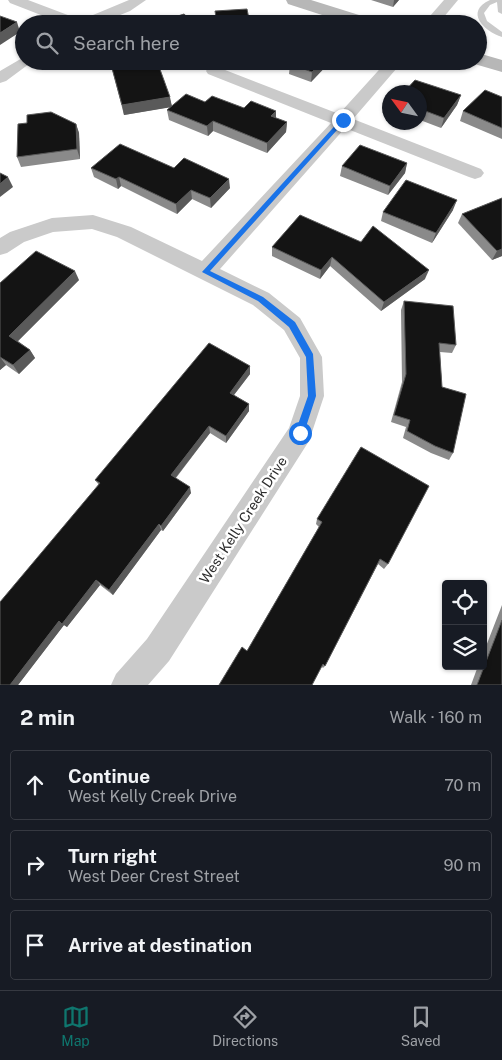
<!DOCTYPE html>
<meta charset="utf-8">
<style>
:root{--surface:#171b24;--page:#20242c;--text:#f1f3f6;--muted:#9ea1a6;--line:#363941;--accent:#0f766e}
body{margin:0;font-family:"Public Sans",sans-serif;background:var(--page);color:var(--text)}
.controls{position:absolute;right:15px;bottom:15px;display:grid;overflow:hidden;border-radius:5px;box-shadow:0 1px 4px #0004}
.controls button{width:45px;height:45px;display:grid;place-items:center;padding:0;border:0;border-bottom:1px solid var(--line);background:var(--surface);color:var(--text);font:25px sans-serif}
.compass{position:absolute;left:382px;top:85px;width:45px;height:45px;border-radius:50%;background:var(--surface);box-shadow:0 1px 4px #0004;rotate:303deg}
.stop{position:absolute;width:15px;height:15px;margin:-11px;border:4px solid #1a73e8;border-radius:50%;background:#fff}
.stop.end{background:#1a73e8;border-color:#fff;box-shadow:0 1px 5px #0008}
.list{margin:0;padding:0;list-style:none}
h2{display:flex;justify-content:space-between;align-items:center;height:65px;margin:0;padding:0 20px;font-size:21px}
h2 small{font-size:16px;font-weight:400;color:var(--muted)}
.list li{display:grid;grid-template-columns:32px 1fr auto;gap:15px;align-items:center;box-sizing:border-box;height:70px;margin:0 10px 10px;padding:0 10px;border:1px solid var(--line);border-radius:5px}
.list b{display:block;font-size:19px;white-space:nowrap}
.list p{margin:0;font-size:16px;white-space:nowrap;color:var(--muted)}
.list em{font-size:16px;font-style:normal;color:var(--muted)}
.icon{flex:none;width:28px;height:28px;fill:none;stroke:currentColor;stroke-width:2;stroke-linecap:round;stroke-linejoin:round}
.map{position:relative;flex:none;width:502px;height:685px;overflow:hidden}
.search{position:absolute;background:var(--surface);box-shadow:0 1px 4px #0004;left:15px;right:15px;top:15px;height:55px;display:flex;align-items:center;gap:12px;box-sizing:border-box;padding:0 18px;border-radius:28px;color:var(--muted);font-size:19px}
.sheet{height:305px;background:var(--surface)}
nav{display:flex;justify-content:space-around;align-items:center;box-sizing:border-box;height:70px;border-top:1px solid var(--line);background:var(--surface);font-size:14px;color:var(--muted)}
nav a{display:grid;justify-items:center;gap:2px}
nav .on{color:var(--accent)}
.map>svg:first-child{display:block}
</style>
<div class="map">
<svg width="502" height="685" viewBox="0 0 502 685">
<rect width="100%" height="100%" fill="#fff"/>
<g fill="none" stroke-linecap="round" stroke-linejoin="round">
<path fill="#cacaca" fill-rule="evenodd" d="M490,0H502V14L498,12L497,2L490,5L484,13L487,21L502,32V37C484,31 464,12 490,0Z"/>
<g fill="#cacaca" fill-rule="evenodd">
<polygon points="8,0 28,0 81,20 129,0 146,0 130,11 98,24 64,24 10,3"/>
<polygon points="444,0 458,0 438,24 423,24"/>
<polygon points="24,57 24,61 33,61 6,81 0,83 0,71"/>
<polygon points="387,61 403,61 353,119 481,169 484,173 481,177 475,179 469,177 345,128 220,269 269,293 300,318 322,357 324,396 309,441 169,661 148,685 111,685 116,674 147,639 289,428 300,396 300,358 284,330 253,305 117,237 92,229 53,232 24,242 7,253 0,255 0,238 10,232 52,218 93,215 131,227 202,261 331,123 208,74 206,71 208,68 220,68 339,114"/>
</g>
<g fill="#b7b7b7" fill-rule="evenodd">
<polygon points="286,0 311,0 375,20 378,24 350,24 288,4"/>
<polygon points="478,53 502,60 502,72 471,63 470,61 478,61"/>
</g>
</g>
<g fill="#8a8a8a">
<polygon points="371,0 399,0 393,7"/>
<polygon points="110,61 163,61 159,67 172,106 205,102 244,108 287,122 286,132 267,153 213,131 208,136 169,120 167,110 170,107 124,115"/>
<polygon points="286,61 331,61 311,82 289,74 290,64 291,63"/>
<polygon points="420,92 461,95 457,105 441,128 420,120"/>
<polygon points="502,97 502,139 460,121 463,111"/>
<polygon points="76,124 79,133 80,159 21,167 17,157"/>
<polygon points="407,163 405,173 388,195 340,176 342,166"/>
<polygon points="91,168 174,168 230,188 211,208 192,199 177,214 121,186 118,189 94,177"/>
<polygon points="502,198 502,256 492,260 458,223 462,214"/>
<polygon points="453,210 432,243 381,221 383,212"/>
<polygon points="300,215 425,279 381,311 330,266 320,279 272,256 272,247"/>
<polygon points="79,280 18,341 30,350 35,358 19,374 6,365 0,370 0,283"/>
<polygon points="404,301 456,345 452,353 440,352 442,387 453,453 449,460 431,453 403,438 406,427 391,422 402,382 401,310"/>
<polygon points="250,366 250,374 234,395 249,404 249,411 226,443 210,433 176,478 191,493 163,531 161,530 113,595 100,585 67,627 64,625 18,685 0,685 99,485 95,480"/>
<polygon points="317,519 388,564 384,569 378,564 325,666 323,668 322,667 247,651 319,527 316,524"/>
<polygon points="502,605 502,685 471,685 478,666 483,666 483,654"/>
</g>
<g fill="#5a5a5a">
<polygon points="394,0 399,0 393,7"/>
<polygon points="17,22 20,32 0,45 0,33"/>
<polygon points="157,61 163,61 158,69"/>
<polygon points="323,61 331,61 311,82 312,72"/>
<polygon points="461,95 457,105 441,128 444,118"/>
<polygon points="170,97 172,107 124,115 122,105"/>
<polygon points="276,111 276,120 271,116"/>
<polygon points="213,121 213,131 208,136 207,126"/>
<polygon points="287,122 286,132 267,153 267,143"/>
<polygon points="76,124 79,133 80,159 77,149"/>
<polygon points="407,163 405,173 388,195 390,186"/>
<polygon points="8,177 13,187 0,197 0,184"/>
<polygon points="119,177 121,186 118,189 116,179"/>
<polygon points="229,179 230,188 211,208 210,198"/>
<polygon points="191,190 192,199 177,214 176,204"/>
<polygon points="457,200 453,210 432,243 436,233"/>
<polygon points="502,249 502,256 492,260 497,251"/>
<polygon points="332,257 330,266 320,279 321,270"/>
<polygon points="429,270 425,279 381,311 384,302"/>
<polygon points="75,271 79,280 14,345 9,336"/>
<polygon points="30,350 35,358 19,374 13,365"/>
<polygon points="0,357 6,365 0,370"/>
<polygon points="250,366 250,374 230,400 230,393"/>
<polygon points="249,404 249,411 226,443 226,436"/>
<polygon points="209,426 210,433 173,481 171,475"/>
<polygon points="190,487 191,493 163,531 161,526"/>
<polygon points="159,524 161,530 113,595 109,590"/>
<polygon points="96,580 100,585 67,627 64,625 18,685 10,685 59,621"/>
</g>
<g fill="#141414" stroke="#5a5a5a">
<polygon points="247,9 250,24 217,24 215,11"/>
<polygon points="184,14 195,24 153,24"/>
<polygon points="0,16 17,22 0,33"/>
<polygon points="110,61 157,61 170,97 122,105"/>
<polygon points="293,61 323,61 312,72 290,64"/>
<polygon points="415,80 461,95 444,118 420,109 420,92 404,92"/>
<polygon points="485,90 502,97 502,128 463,111"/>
<polygon points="186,94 205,102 212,96 244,108 251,101 276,111 271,116 287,122 267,143 213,121 207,126 167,110"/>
<polygon points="51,112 76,124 77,149 17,157 18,124 27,123 27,115"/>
<polygon points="120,144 174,168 184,158 229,179 210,198 191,190 176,204 119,177 116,179 91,168"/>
<polygon points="360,145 407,163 390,186 342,166"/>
<polygon points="0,173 8,177 0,184"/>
<polygon points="406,180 457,200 436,233 383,212"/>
<polygon points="502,198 502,249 497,251 462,214"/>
<polygon points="300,215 361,242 373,226 429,270 384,302 332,257 321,270 272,247"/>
<polygon points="36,251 75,271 9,336 30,350 13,365 0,357 0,283"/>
<polygon points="404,301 453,306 456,345 439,343 442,387 466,394 453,453 435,446 407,431 410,420 394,415 406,374"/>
<polygon points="209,343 250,366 230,393 249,404 226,436 209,426 171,475 190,487 161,526 159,524 109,590 96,580 62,624 59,621 10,685 0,685 0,602 100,483 95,480"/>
<polygon points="361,447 429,486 388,564 380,559 325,666 323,664 312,685 219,685 242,647 247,651 322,522 317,519"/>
<polygon points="502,620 502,685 477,685"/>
</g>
<polygon fill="#1a73e8" points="341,119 346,120 210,271 263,297 295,322 313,354 316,396 304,433 300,437 295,433 308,396 306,357 289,327 258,301 202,272"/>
<g text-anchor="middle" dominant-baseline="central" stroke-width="5" stroke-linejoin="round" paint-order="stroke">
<g font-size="14" fill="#2d2d2d" stroke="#fff">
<text transform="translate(243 520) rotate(-57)">West Kelly Creek Drive</text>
</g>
</g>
</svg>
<div class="controls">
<button><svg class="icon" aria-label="locate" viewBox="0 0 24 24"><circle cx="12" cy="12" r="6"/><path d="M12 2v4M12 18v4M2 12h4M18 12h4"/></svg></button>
<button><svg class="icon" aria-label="layers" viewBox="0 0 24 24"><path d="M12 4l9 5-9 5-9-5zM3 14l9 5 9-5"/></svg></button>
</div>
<svg class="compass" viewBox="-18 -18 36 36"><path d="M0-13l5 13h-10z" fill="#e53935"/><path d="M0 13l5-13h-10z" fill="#9ea1a6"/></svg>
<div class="stop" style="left:300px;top:433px"></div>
<div class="stop end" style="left:343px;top:120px"></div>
<div class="search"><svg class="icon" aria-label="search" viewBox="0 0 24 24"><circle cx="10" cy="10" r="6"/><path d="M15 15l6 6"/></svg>Search here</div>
</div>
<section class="sheet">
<h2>2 min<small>Walk · 160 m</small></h2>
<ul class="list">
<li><svg class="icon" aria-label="ahead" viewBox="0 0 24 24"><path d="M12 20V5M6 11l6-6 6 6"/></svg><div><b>Continue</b><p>West Kelly Creek Drive</p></div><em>70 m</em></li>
<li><svg class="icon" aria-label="right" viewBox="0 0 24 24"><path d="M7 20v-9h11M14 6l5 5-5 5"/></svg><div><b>Turn right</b><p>West Deer Crest Street</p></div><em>90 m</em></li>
<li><svg class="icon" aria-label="arrive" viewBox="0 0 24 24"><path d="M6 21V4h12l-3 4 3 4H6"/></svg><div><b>Arrive at destination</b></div></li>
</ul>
</section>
<nav>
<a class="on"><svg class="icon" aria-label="map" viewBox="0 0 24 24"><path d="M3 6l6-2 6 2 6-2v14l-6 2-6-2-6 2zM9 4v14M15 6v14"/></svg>Map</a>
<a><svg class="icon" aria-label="directions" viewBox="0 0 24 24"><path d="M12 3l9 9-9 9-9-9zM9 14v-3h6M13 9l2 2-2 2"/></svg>Directions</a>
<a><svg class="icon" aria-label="saved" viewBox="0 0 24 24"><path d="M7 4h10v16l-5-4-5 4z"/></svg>Saved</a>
</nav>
